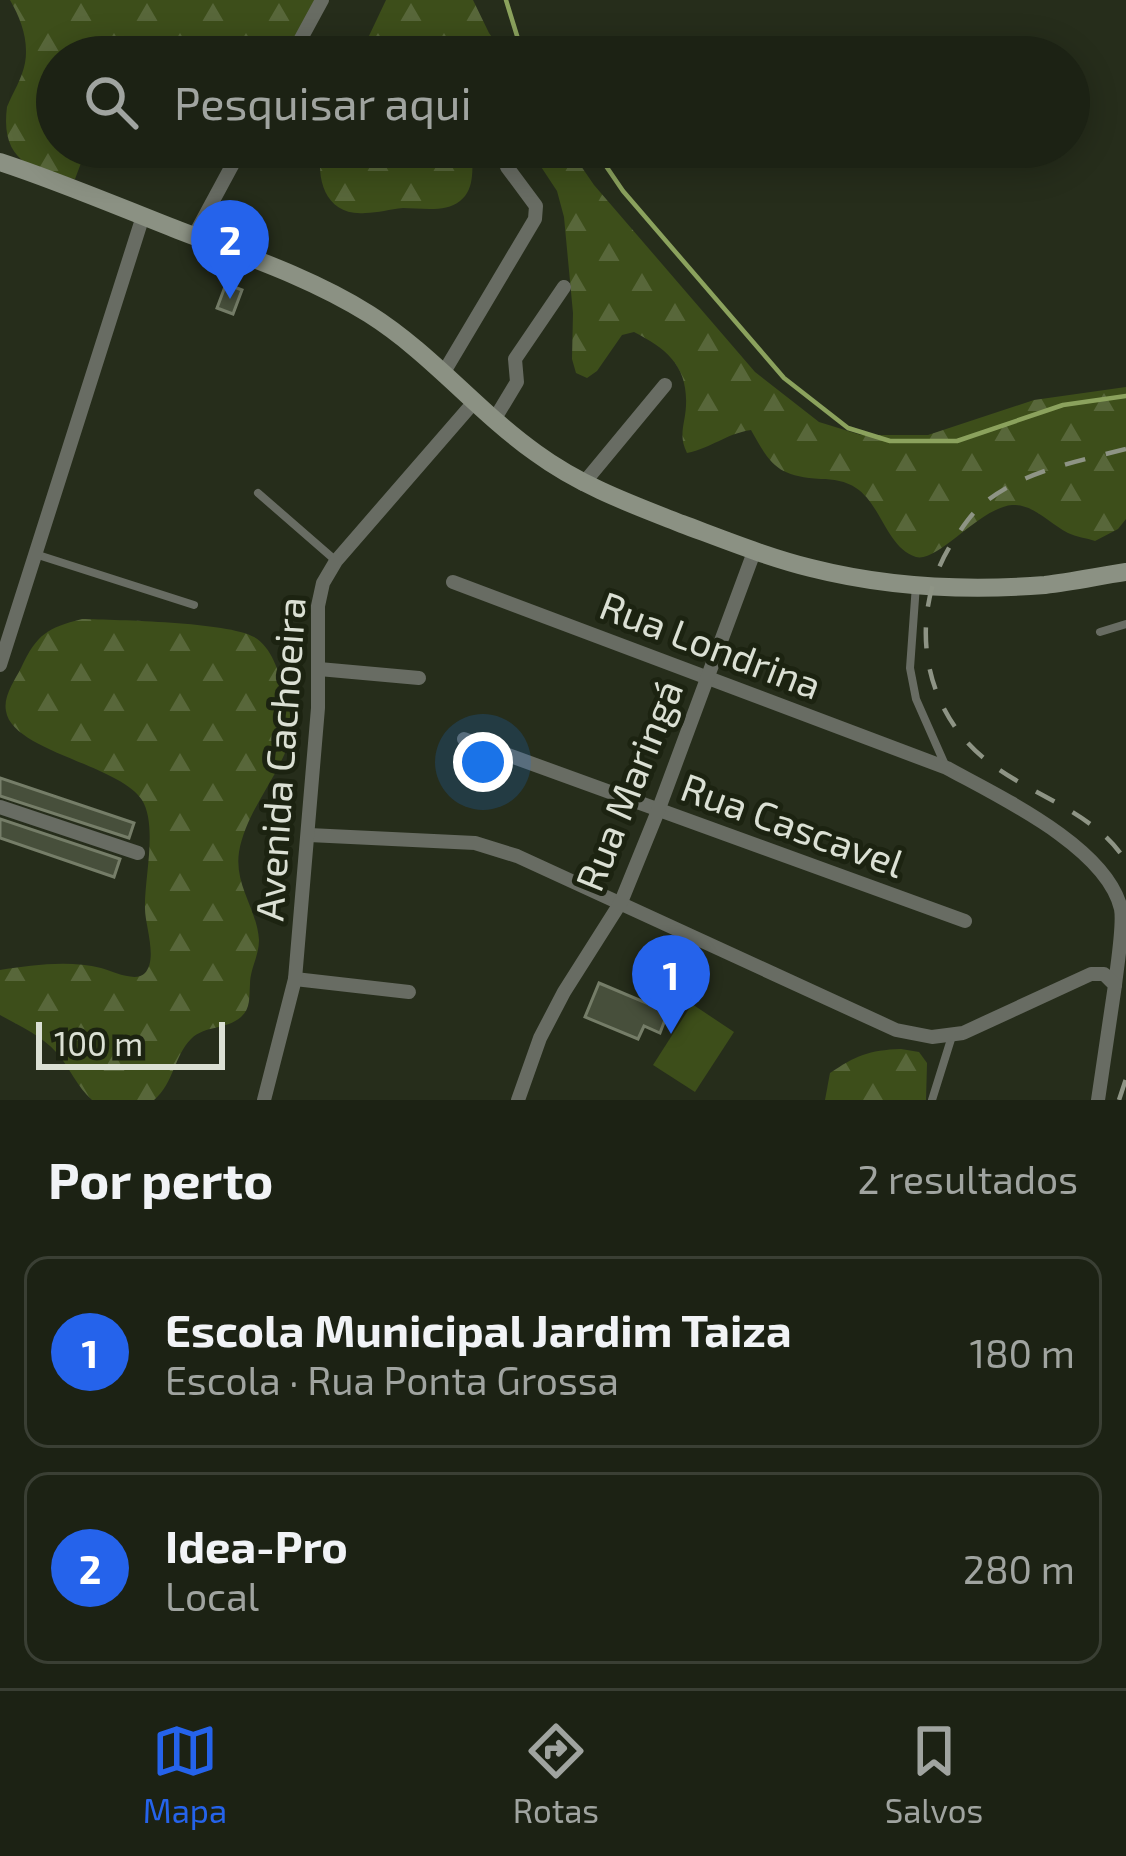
<!DOCTYPE html>
<html lang="pt">
<meta charset="utf-8">
<style>
:root{--surface:#1c2214;--page:#292f22;--text:#f1f3f6;--muted:#a0a4a0;--line:#3a3f34;--accent:#2563eb}
body{margin:0;font-family:"Exo 2",sans-serif;background:var(--page);color:var(--text)}
.scale{position:absolute;left:36px;bottom:30px;width:189px;box-sizing:border-box;padding-left:12px;border:6px solid #dbe0d4;border-top:0;font-size:33px;line-height:42px;white-space:nowrap;color:#dbe0d4;-webkit-text-stroke:9px #1c2311;paint-order:stroke}
.you{position:absolute;left:483px;top:762px;width:42px;height:42px;margin:-30px;border:9px solid #fff;border-radius:50%;background:#1a73e8;box-shadow:0 0 0 18px #1a73e833}
.badge{display:grid;place-items:center;width:78px;height:78px;border-radius:50%;background:var(--accent);color:#fff;font-size:39px;font-weight:700}
.pin{position:absolute;translate:-50% -99px;filter:drop-shadow(0 3px 6px #0008)}
.pin::after{content:'';position:absolute;top:63px;width:42px;height:36px;background:inherit;clip-path:polygon(0 0,100% 0,50% 100%)}
.list{margin:0;padding:0;list-style:none}
h2{display:flex;justify-content:space-between;align-items:center;height:156px;margin:0;padding:0 48px;font-size:51px}
h2 small{font-size:39px;font-weight:400;color:var(--muted)}
.list li{display:grid;grid-template-columns:78px 1fr auto;gap:36px;align-items:center;box-sizing:border-box;height:192px;margin:0 24px 24px;padding:0 24px;border:3px solid var(--line);border-radius:24px}
.list b{display:block;font-size:45px;white-space:nowrap}
.list p{margin:0;font-size:39px;white-space:nowrap;color:var(--muted)}
.list em{font-size:39px;font-style:normal;color:var(--muted)}
.icon{flex:none;width:66px;height:66px;fill:none;stroke:currentColor;stroke-width:2;stroke-linecap:round;stroke-linejoin:round}
.map{position:relative;flex:none;width:1126px;height:1100px;overflow:hidden}
.search{position:absolute;background:var(--surface);box-shadow:0 6px 30px #0003;left:36px;right:36px;top:36px;height:132px;display:flex;align-items:center;gap:30px;box-sizing:border-box;padding:0 42px;border-radius:66px;color:var(--muted);font-size:45px}
.sheet{height:588px;background:var(--surface)}
nav{display:flex;justify-content:space-around;align-items:center;box-sizing:border-box;height:168px;border-top:3px solid var(--line);background:var(--surface);font-size:33px;color:var(--muted)}
nav a{display:grid;justify-items:center;gap:6px}
nav .on{color:var(--accent)}
.map>svg:first-child{display:block}
</style>
<div class="map">
<svg width="1126" height="1100" viewBox="0 0 1126 1100">
<defs>
<pattern id="forest-firs" width="22" height="20" patternUnits="userSpaceOnUse" patternTransform="scale(3)"><rect width="22" height="20" fill="#3d4e1a"/><path d="M5 1l3.5 6h-7zM16 11l3.5 6h-7z" fill="#58673a"/></pattern>
</defs>
<rect width="100%" height="100%" fill="#262d1b"/>
<polygon fill="#3d4e1a" points="692,1004 734,1032 695,1092 653,1065"/>
<g fill="url(#forest-firs)">
<path d="M10,0H320L288,57H57V147H87L75,179C32,171 0,161 7,107C13,92 22,79 25,63C29,41 21,19 10,0Z"/>
<polygon points="386,0 473,0 489,33 506,57 359,57"/>
<path d="M322,147H472C472,165 476,189 460,201C445,213 421,208 403,208C390,209 378,213 365,213C326,216 315,180 322,147Z"/>
<path d="M528,147H568L594,185L755,372L819,422L861,435H928L1034,400L1126,387V519L1118,529L1095,541C1087,538 1076,537 1068,533C1050,524 1034,504 1012,505C979,508 938,563 916,557C887,548 881,504 856,488C846,481 833,479 821,479C778,476 771,466 751,430C725,434 712,448 687,453C678,435 685,425 686,406C688,366 667,349 634,332L622,335L597,371L587,378L576,373L572,359L573,313L564,217L557,191Z"/>
<path d="M82,619C117,620 228,622 254,637C272,647 279,673 284,691C290,709 294,726 288,745C275,782 246,812 239,852C234,885 257,909 259,940C259,956 250,969 250,984C249,997 251,1008 241,1017C226,1030 205,1025 191,1039C174,1056 174,1083 154,1100H92C77,1087 70,1068 57,1053C42,1036 20,1026 0,1015V970C32,965 69,960 101,968C112,971 136,983 145,973C158,959 145,925 145,909C144,879 158,826 142,800C120,765 12,751 6,711C3,696 15,680 21,668C37,634 47,628 82,619Z"/>
<path d="M901,1049L919,1052L927,1063L926,1100H825L830,1073C855,1056 869,1050 901,1049Z"/>
</g>
<g fill="none" stroke-linecap="round" stroke-linejoin="round">
<g stroke="#8ba25d" stroke-width="4.5">
<polyline points="506,0 518,39 531,57"/>
<polyline points="593,147 623,191 784,378 848,428 890,441 957,441 1063,405 1126,396"/>
</g>
</g>
<g fill="#474f3b" stroke="#757d68" stroke-width="3">
<polygon points="226,284 242,290 233,314 217,308"/>
<polygon points="0,778 134,823 129,838 0,796"/>
<polygon points="0,819 120,859 114,877 0,838"/>
<polygon points="599,983 668,1012 660,1033 644,1026 638,1039 585,1017"/>
</g>
<g fill="none" stroke-linecap="round" stroke-linejoin="round">
<g stroke="#686c63" stroke-width="8">
<polyline points="258,493 335,560"/>
<polyline points="35,554 194,605"/>
<polyline points="916,585 910,668 916,699 946,767"/>
<polyline points="1100,632 1126,624"/>
<polyline points="932,1100 952,1036"/>
</g>
<g stroke="#686c63" stroke-width="14">
<polyline points="291,57 322,0"/>
<polyline points="194,236 242,147"/>
<polyline points="444,372 535,219 536,206 507,167"/>
<polyline points="494,420 517,382 515,359 564,287"/>
<polyline points="583,484 665,385"/>
<path d="M453,582L947,768C998,796 1107,847 1121,909C1124,925 1117,966 1115,985"/>
<polyline points="0,665 143,216"/>
<polyline points="319,669 419,678"/>
<polyline points="464,739 965,921"/>
<polyline points="0,807 138,853"/>
<polyline points="309,835 475,843 517,856 896,1030 932,1037 963,1033 1091,974 1104,974 1115,985 1098,1100"/>
<polyline points="295,979 409,992"/>
<polyline points="264,1100 295,979 318,708 318,606 323,583 336,561 474,402"/>
<polyline points="518,1100 540,1038 564,992 621,902 658,811 754,552"/>
</g>
<path stroke="#8b9183" stroke-width="18" d="M0,162C61,182 119,207 178,230C243,255 310,277 369,314C431,353 477,411 536,453C581,486 631,504 682,524C725,540 767,557 811,568C886,587 968,591 1045,585C1072,582 1099,576 1126,572"/>
<g stroke="#8e9485" stroke-width="4.5" stroke-dasharray="21 21" stroke-linecap="butt">
<path d="M1126,449C1079,461 1028,470 988,500C976,508 966,522 958,534C907,604 917,704 985,759C1030,796 1093,810 1126,861"/>
<polyline points="1119,1100 1126,1079"/>
</g>
</g>
<g text-anchor="middle" dominant-baseline="central" stroke-width="10" stroke-linejoin="round" paint-order="stroke">
<g font-size="39" fill="#dbe0d4" stroke="#1c2311">
<text transform="translate(711 644) rotate(21)">Rua Londrina</text>
<text transform="translate(279 759) rotate(-86)">Avenida Cachoeira</text>
<text transform="translate(628 785) rotate(-68)">Rua Maringá</text>
<text transform="translate(793 824) rotate(20)">Rua Cascavel</text>
</g>
</g>
</svg>
<div class="scale">100 m</div>
<div class="you"></div>
<div class="pin badge" style="left:671px;top:1034px">1</div>
<div class="pin badge" style="left:230px;top:299px">2</div>
<div class="search"><svg class="icon" aria-label="search" viewBox="0 0 24 24"><circle cx="10" cy="10" r="6"/><path d="M15 15l6 6"/></svg>Pesquisar aqui</div>
</div>
<section class="sheet">
<h2>Por perto<small>2 resultados</small></h2>
<ul class="list">
<li><span class="badge">1</span><div><b>Escola Municipal Jardim Taiza</b><p>Escola · Rua Ponta Grossa</p></div><em>180 m</em></li>
<li><span class="badge">2</span><div><b>Idea-Pro</b><p>Local</p></div><em>280 m</em></li>
</ul>
</section>
<nav>
<a class="on"><svg class="icon" aria-label="map" viewBox="0 0 24 24"><path d="M3 6l6-2 6 2 6-2v14l-6 2-6-2-6 2zM9 4v14M15 6v14"/></svg>Mapa</a>
<a><svg class="icon" aria-label="directions" viewBox="0 0 24 24"><path d="M12 3l9 9-9 9-9-9zM9 14v-3h6M13 9l2 2-2 2"/></svg>Rotas</a>
<a><svg class="icon" aria-label="saved" viewBox="0 0 24 24"><path d="M7 4h10v16l-5-4-5 4z"/></svg>Salvos</a>
</nav>
